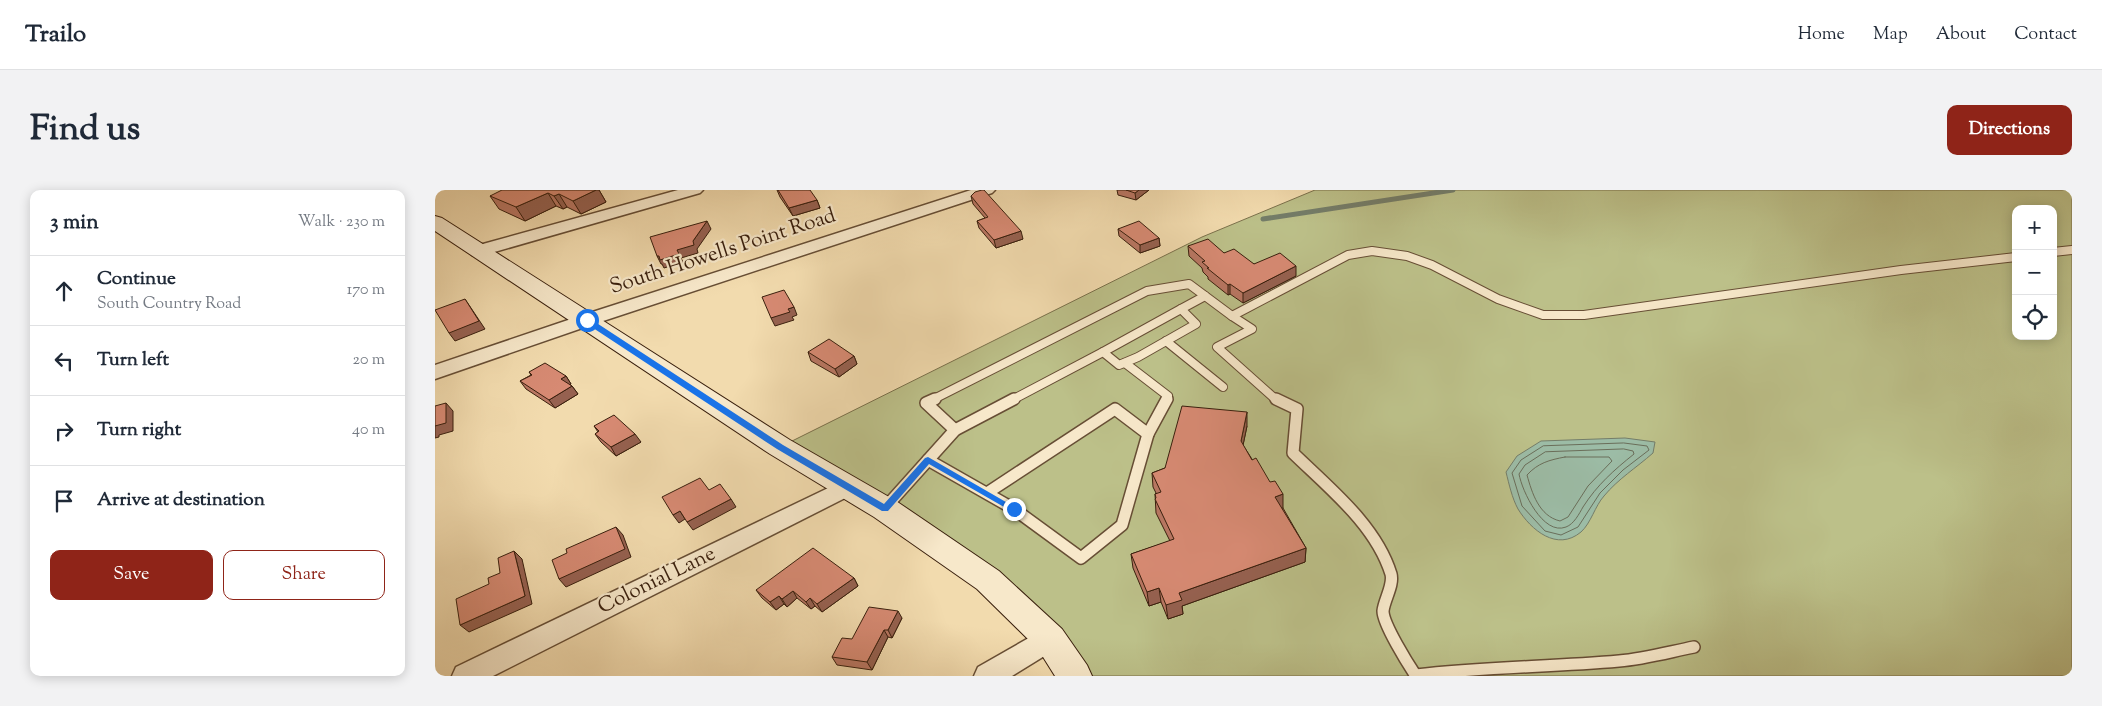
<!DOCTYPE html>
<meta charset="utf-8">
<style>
:root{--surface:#fff;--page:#f2f2f3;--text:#1f2937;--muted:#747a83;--line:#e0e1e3;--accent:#8f2418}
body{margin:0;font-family:"Sorts Mill Goudy",serif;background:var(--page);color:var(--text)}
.controls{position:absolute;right:15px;top:15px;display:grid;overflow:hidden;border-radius:10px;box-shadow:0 2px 12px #0003}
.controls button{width:45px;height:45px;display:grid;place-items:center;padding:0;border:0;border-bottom:1px solid var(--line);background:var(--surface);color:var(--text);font:25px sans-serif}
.stop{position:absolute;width:15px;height:15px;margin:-11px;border:4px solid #1a73e8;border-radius:50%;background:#fff}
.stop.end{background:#1a73e8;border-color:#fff;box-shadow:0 1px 5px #0008}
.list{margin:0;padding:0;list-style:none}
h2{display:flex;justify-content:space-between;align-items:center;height:65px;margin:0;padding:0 20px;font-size:21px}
h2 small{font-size:16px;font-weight:400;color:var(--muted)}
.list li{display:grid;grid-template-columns:32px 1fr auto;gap:15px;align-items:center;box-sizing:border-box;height:70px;padding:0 20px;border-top:1px solid var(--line)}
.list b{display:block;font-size:19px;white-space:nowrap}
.list p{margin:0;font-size:16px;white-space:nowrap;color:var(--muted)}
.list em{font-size:16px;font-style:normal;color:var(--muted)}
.actions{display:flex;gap:10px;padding:15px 20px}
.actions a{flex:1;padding:11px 0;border:1px solid var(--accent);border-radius:10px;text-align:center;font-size:18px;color:var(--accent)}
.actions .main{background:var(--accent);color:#fff}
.icon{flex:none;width:28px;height:28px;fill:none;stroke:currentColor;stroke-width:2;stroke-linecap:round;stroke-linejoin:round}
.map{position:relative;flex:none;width:1637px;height:486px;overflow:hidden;border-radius:10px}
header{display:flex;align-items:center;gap:30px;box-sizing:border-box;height:70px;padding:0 25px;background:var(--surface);border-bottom:1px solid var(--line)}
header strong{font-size:24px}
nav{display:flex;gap:28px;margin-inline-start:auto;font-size:18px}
.intro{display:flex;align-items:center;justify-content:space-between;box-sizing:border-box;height:120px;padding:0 30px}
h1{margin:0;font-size:35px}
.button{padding:12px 22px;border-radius:10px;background:var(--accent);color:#fff;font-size:18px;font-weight:700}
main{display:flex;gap:30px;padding:0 30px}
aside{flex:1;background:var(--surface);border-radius:10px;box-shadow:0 2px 12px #0003}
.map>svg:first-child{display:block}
</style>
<header>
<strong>Trailo</strong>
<nav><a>Home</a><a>Map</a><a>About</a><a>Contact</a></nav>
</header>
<div class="intro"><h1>Find us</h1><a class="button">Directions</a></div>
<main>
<aside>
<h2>3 min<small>Walk · 230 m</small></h2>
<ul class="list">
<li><svg class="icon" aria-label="ahead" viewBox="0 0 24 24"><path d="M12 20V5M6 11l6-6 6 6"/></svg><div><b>Continue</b><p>South Country Road</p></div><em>170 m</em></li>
<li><svg class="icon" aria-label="left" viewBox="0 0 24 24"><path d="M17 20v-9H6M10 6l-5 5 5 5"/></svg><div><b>Turn left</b></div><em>20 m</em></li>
<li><svg class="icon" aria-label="right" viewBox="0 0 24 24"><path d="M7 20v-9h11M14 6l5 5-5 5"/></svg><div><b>Turn right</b></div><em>40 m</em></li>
<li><svg class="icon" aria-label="arrive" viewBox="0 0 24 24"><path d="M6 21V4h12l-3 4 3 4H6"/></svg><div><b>Arrive at destination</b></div></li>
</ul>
<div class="actions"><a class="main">Save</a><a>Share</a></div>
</aside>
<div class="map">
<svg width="1637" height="486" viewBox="0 0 1637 486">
<rect width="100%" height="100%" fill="#f2dbae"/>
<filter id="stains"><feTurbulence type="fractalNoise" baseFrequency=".004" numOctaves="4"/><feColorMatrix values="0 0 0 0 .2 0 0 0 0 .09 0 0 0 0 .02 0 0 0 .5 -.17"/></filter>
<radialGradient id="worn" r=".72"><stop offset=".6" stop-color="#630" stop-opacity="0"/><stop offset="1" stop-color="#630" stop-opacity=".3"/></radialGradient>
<path fill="#bcc089" stroke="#7a704b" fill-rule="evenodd" d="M880,0H1637V486H640L615,449L345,257L767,47ZM1581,19H1618V146H1581Z"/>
<path fill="#9cbca6" stroke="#747d69" d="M1190,248L1220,252L1218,263C1201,278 1183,289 1169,306C1160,316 1156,333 1146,342C1122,362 1096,340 1083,319C1077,308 1074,294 1071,282L1082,266L1106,251Z"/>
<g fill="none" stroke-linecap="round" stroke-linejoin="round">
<g stroke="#6a6e5a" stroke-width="1">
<polygon points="1189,253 1212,256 1214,260 1188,280 1165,303 1143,337 1126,345 1110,341 1087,316 1077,283 1086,270 1108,256"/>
<path d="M1189,259L1198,261L1199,264C1179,280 1162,295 1148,317C1144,324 1139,334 1131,337C1108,346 1087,301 1084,284L1090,275L1110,262Z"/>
<path d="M1130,267H1174L1177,271L1153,296L1133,327L1125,331C1104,326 1097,303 1092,285C1103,273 1114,270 1130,267Z"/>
</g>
<polyline stroke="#747d69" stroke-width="5" points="828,29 1018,0"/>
<defs>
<g id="service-far1">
<polyline points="1618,62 1637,60"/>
<polyline points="797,126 817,139 782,157 838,207 844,210"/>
<polyline points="731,151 788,197"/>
<polyline points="668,162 746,119"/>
<polyline points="690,173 733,206 731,210"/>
<polyline points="497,210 712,101 754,94 797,126 913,65 937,61 972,66 997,75 1063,109 1108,125 1149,125 1466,80 1581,67"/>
<polyline points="577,210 668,162 684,175 703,167 761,134 746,119 770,106"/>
</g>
<g id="service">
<polyline points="500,209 491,213 520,240"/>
<path d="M841,209L862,219L858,263C894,298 941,335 956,384C959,395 949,410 948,421C948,434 973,474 981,486"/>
<polyline points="713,244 732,209"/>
<polyline points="493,270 579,319 646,368 687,335 713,244 680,219 552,303"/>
<polyline points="450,318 520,240 579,209"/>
<path d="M981,485C1048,477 1116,477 1184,471C1209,469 1234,462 1259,457"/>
</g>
<g id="minor">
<polygon points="243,0 268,0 265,3 49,65 37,65 35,61 37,57"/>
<polygon points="536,0 560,0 557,3 159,134 0,189 0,175 145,126"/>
<polygon points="414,288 422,290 425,296 422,302 58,486 17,486 21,477"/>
<polygon points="615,438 624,441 628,449 624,457 577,486 539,486 543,477 606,441"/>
</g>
<polygon id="secondary" points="0,26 7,28 355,250 461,311 564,381 627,439 652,475 657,486 620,486 603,459 542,399 439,327 335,264 0,41"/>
</defs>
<use href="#service-far1" stroke="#674e35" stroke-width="10"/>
<use href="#service" stroke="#674e35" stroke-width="14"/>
<use href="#minor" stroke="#674e35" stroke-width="3"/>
<use href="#secondary" stroke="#391f0d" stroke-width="2"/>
<use href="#service-far1" stroke="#f7e8ca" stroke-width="8"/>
<use href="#service" stroke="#f7e8ca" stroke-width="11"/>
<use href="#minor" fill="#f7e8ca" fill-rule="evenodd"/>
<use href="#secondary" fill="#f7e8ca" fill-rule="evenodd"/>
</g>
<g fill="#b97763" stroke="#391f0d">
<polygon points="164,0 171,12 146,24 132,17 128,19 121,16 90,31 64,19 55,6"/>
<polygon points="342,0 382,10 385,18 358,26 345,7"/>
<polygon points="682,0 714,0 701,10 683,5"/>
<polygon points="536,6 588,49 561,58 544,38 542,31 550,28 538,14"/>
<polygon points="683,39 724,48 725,56 705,63 684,46"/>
<polygon points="753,56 789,63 819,74 861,86 808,113 795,104 793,105 773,89 773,87 768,82 767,78 754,66"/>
<polygon points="373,162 419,166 422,174 404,187 376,171"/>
<polygon points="94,182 131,186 136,194 135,195 137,196 143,204 120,218 91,199 85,191 96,185"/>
<polygon points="159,236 206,252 181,266 166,252 160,244 163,242"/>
<polygon points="812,236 808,255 848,318 871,358 870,372 747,416 748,424 733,429 726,412 714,416 698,378 696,364 735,351 721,323 720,304 721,303 718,297 717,283 730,278"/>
<polygon points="419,388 423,396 387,422 380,416 376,419 362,408 352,417 349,414 341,420 327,408 321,400"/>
<polygon points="467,428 457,448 453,447 437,480 402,475 397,467"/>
</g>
<g fill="#966150" stroke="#391f0d">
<polygon points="161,0 164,0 171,12 146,24 138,11"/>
<polygon points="704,0 714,0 701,10 700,3"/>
<polygon points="113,3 121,16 90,31 81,17"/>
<polygon points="124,4 132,17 128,19 119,6"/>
<polygon points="382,10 385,18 358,26 354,18"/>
<polygon points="272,31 276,39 262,59 263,63 246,68 248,72 229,78 227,74 226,74 222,66 242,60 258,51"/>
<polygon points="586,41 588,49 561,58 559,50"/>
<polygon points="724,48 725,56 705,63 705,55"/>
<polygon points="861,76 861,86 808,113 808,103"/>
<polygon points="795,94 795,104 793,105 793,95"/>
<polygon points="30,109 50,139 20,151 14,143"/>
<polygon points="359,117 362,125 357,127 359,130 340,136 336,128 353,119"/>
<polygon points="419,166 422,174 404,187 400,179"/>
<polygon points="131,186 136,194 132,197 126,189"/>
<polygon points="137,196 143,204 120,218 114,210"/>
<polygon points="11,213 18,221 18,241 4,245 4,247 0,248 0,236"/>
<polygon points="812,222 812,236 806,265 806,251"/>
<polygon points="200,244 206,252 181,266 176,257"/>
<polygon points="848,304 848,318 840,321 840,307"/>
<polygon points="296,309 301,317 258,340 252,332"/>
<polygon points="245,321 250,329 244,333 238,325"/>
<polygon points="181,337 188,345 196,367 131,397 124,389"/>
<polygon points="871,358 870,372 747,416 748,424 733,429 731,415 744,403"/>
<polygon points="79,361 87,369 97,414 34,442 25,435 90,406"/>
<polygon points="419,388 423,396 387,422 382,414"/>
<polygon points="724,398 726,412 714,416 712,402"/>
<polygon points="358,401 362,408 352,417 347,409"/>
<polygon points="344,406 349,414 341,420 335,412"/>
<polygon points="375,408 380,416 376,419 371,412"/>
<polygon points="463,421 467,428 457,448 453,440"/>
<polygon points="449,440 453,447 437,480 432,472"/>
</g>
<g fill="#d78a73" stroke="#391f0d">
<polygon points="67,0 161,0 138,11 124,4 119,6 113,3 81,17 55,6"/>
<polygon points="343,0 375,0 382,10 354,18"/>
<polygon points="547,0 549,0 586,41 559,50 542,31 553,27 536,6 540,2"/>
<polygon points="691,0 704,0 700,3"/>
<polygon points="272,31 258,51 259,55 242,60 244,64 225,70 224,66 222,66 215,47"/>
<polygon points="704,31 724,48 705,55 683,39"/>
<polygon points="773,49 789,63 799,59 819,74 845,63 861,76 808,103 795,94 793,95 772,78 774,78 767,72 770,71 753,56"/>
<polygon points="349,100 359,117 353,119 355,122 336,128 327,107"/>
<polygon points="30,109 44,131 14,143 0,120"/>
<polygon points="394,149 419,166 400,179 373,162"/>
<polygon points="110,173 131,186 126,189 137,196 114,210 85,191 97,185 94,182"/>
<polygon points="11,213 11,233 0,236 0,216"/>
<polygon points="747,216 812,222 806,251 817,270 821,268 835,292 840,291 848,304 840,307 871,358 744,403 747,410 731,415 724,398 712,402 696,364 739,349 720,309 721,308 720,304 726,302 717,283 730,278"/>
<polygon points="179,225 200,244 176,257 160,244 164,241 159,236"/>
<polygon points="265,288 274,300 285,294 296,309 252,332 245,321 238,325 227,307"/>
<polygon points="181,337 190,359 124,389 117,370 132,363 131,359"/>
<polygon points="378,358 419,388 382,414 375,408 371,412 358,401 347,409 344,406 335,412 321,400"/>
<polygon points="79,361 90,406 25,435 21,409 54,394 53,388 65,383 63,368"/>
<polygon points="434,417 463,421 453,440 449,440 432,472 397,467 407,448 417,449"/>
</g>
<polygon fill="#1a73e8" points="149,128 154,128 348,255 449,314 490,268 493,267 583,319 582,321 576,321 494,274 453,321 447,321 342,259 149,132"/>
<g text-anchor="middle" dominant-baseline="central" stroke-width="4.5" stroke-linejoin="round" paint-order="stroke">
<g font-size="21" fill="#391f0d" stroke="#f7e8ca">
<text transform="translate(288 62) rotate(-18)">South Howells Point Road</text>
<text transform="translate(222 391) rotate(-26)">Colonial Lane</text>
</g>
</g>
<rect width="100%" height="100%" filter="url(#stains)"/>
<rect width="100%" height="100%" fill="url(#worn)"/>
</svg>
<div class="controls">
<button>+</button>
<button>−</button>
<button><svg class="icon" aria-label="locate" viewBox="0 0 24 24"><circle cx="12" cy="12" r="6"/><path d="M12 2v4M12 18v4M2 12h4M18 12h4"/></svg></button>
</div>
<div class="stop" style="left:152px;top:130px"></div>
<div class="stop end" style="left:579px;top:319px"></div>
</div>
</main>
